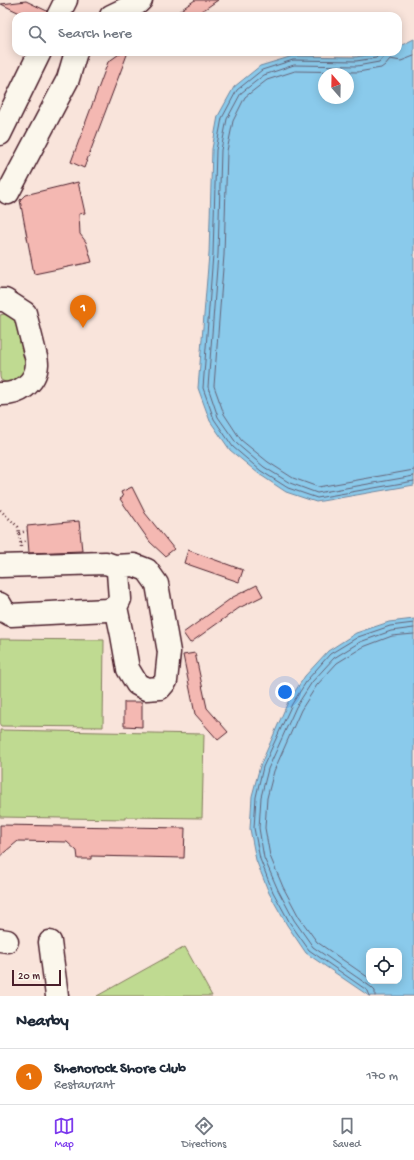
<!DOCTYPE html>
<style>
:root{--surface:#fff;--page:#f6f6f7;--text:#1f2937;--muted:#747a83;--line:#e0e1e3;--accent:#7c3aed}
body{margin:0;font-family:"Gochi Hand",sans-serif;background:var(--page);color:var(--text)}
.controls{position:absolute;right:12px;bottom:12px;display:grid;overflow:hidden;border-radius:8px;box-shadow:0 2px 10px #0003}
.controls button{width:36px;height:36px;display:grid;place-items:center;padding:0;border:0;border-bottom:1px solid var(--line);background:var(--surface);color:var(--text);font:20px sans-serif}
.compass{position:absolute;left:318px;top:68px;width:36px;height:36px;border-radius:50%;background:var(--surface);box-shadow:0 2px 10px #0003;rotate:340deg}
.scale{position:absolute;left:12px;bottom:10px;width:49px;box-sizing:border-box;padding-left:4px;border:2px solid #4a1f2b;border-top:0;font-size:11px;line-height:14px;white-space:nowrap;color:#4a1f2b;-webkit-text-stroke:3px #fbf7ec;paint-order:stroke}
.you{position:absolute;left:285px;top:692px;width:14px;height:14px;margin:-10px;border:3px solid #fff;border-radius:50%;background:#1a73e8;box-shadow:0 0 0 6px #1a73e833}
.badge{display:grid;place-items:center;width:26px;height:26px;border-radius:50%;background:var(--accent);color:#fff;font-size:13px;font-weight:700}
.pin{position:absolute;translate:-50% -33px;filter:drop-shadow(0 1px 2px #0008)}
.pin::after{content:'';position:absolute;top:21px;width:14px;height:12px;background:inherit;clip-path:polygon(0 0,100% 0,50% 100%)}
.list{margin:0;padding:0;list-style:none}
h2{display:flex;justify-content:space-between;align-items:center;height:52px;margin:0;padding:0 16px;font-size:17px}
h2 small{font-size:13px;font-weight:400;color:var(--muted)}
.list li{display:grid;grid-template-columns:26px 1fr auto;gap:12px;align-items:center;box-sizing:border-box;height:56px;padding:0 16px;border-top:1px solid var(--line)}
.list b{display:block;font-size:15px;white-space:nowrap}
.list p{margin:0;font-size:13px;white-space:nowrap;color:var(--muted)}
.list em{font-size:13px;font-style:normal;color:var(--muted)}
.icon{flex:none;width:22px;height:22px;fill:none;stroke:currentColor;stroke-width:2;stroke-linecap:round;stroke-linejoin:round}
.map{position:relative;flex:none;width:414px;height:996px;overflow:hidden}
.search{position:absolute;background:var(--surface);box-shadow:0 2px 10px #0003;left:12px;right:12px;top:12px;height:44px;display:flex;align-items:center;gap:10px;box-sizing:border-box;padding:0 14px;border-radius:12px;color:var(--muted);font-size:15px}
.sheet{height:108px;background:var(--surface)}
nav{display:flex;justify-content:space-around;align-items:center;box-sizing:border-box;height:56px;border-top:1px solid var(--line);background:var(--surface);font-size:11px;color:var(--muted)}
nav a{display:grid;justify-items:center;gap:2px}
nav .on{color:var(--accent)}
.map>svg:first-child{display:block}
</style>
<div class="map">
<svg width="414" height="996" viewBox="0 0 414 996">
<rect width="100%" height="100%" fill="#f9e4db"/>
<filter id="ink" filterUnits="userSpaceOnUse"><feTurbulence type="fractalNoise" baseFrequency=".025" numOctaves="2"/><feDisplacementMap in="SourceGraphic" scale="8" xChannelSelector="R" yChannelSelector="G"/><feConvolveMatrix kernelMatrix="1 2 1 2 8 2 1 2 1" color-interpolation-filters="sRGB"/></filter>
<g filter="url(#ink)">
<g fill="#bfda91" stroke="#847c5e">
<path d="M4,314L16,319L18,323L26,367C25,375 16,384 7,383C5,382 3,381 1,380L0,377V315Z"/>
<polygon points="0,639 104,640 103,727 0,726"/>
<polygon points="0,730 204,734 202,818 125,817 125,819 0,817"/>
<polygon points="185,947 212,996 97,996"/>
</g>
<g fill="#8acaeb" stroke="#70869e" fill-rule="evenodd">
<path d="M414,39V485L316,502L286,492L259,474L230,450L210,421L198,388L209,254L212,149L218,116L234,87L260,66L293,56L356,57L385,52H398V47ZM324,74H348V98H324Z"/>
<path d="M414,619V996H369L306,953L287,925L269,893L256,860L250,829L252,796L260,766L288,702L305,676L328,651L356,633L389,622ZM369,951H399V981H369Z"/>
</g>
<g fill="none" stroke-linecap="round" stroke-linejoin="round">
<g stroke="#646378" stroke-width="1">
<polyline points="379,52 379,55 376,58 356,61 293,60 262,70 237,90 222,118 216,150 213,254 203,388 214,419 233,447 261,471 288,488 317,498 414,481"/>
<polyline points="384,52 383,57 379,62 357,66 294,65 264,75 241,93 227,119 221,150 218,254 208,387 218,417 237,444 264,467 290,483 317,493 414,476"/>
<polyline points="414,56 401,61 390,59 385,65 381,68 358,72 295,71 267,80 245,97 233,121 227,151 224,255 214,386 224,414 241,440 268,462 293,478 318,487 414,470"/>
<polyline points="369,978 317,942 299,917 283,887 270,856 265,828 267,798 274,771 301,710 317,685 337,663 363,647 392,636 414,634"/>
<polyline points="370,996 368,991 309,950 290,923 273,892 260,859 254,828 256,797 263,767 292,704 308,679 330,654 358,637 390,626 414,623"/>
<polyline points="375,996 375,991 371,987 313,947 294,920 278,890 264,858 259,828 261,797 268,769 296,707 312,682 334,658 360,642 391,631 414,628"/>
</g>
</g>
<g fill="#f4b8b2" stroke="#4a1f2b">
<polygon points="195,0 218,0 195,16 172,16"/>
<polygon points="26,1 47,11 46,16 26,16 1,4"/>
<polygon points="122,52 128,52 84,168 71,162 108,62"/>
<polygon points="78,182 85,213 79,214 80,234 86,242 92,262 34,274 20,200 25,195"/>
<polygon points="132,487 145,513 174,549 165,556 150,542 120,499 123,497 121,492"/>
<polygon points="79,521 82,551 29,553 27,526"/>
<polygon points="188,550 243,570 239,582 184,563"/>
<polygon points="257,585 263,596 239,608 190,643 183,633 233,597"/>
<polygon points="195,653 207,708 228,732 218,740 195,714 183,655"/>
<polygon points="124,702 142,702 142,727 124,726"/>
<polygon points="0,825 185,828 184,858 91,856 91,859 78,859 77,851 67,842 18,841 0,856"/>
</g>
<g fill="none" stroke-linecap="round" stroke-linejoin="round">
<defs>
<g id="minor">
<polyline points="58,16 66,0"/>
<polyline points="111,16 138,3 141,0"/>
<polyline points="0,134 40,52"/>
<polyline points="8,193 68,79 76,52"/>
<path d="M0,300H5L25,313C28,325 31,337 34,349C35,354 37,359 37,364C36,384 18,395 0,394"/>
<polyline points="0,566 106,563 114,566 134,565 147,570 157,584 169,652 166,681 160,688 146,689 137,684 128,669 122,635 116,607 120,599 118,572 114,566"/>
<polyline points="0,604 4,611 11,615 107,610 116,607"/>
<polyline points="0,940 7,941"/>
<polyline points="50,942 57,996"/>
</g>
</defs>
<use href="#minor" stroke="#4a1f2b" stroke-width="25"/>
<g stroke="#4a1f2b" stroke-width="2.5" stroke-dasharray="1 3" stroke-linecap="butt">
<polyline points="0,510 18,527 21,547"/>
<polyline points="19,533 27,531"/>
<polyline points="21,543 28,541"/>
</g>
<use href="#minor" stroke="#fbf7ec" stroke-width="22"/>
</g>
</g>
</svg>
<div class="controls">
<button><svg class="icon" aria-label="locate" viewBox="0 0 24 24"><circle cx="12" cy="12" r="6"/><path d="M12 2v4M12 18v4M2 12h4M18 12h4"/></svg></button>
</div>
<svg class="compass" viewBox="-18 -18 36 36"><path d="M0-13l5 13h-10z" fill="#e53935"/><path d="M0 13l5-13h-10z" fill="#747a83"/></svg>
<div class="scale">20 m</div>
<div class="you"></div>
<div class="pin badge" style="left:83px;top:328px;background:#e8710a">1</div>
<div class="search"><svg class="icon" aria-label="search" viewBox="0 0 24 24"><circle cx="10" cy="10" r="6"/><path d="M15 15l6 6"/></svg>Search here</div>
</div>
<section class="sheet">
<h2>Nearby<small></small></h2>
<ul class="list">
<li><span class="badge" style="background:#e8710a">1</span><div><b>Shenorock Shore Club</b><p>Restaurant</p></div><em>170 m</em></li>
</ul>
</section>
<nav>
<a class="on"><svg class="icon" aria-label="map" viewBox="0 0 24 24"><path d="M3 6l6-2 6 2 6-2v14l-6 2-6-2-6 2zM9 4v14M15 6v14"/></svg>Map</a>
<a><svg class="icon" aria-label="directions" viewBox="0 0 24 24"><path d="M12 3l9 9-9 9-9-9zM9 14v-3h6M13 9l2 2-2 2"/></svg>Directions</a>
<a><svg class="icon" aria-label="saved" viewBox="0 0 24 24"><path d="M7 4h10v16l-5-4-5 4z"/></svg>Saved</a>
</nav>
